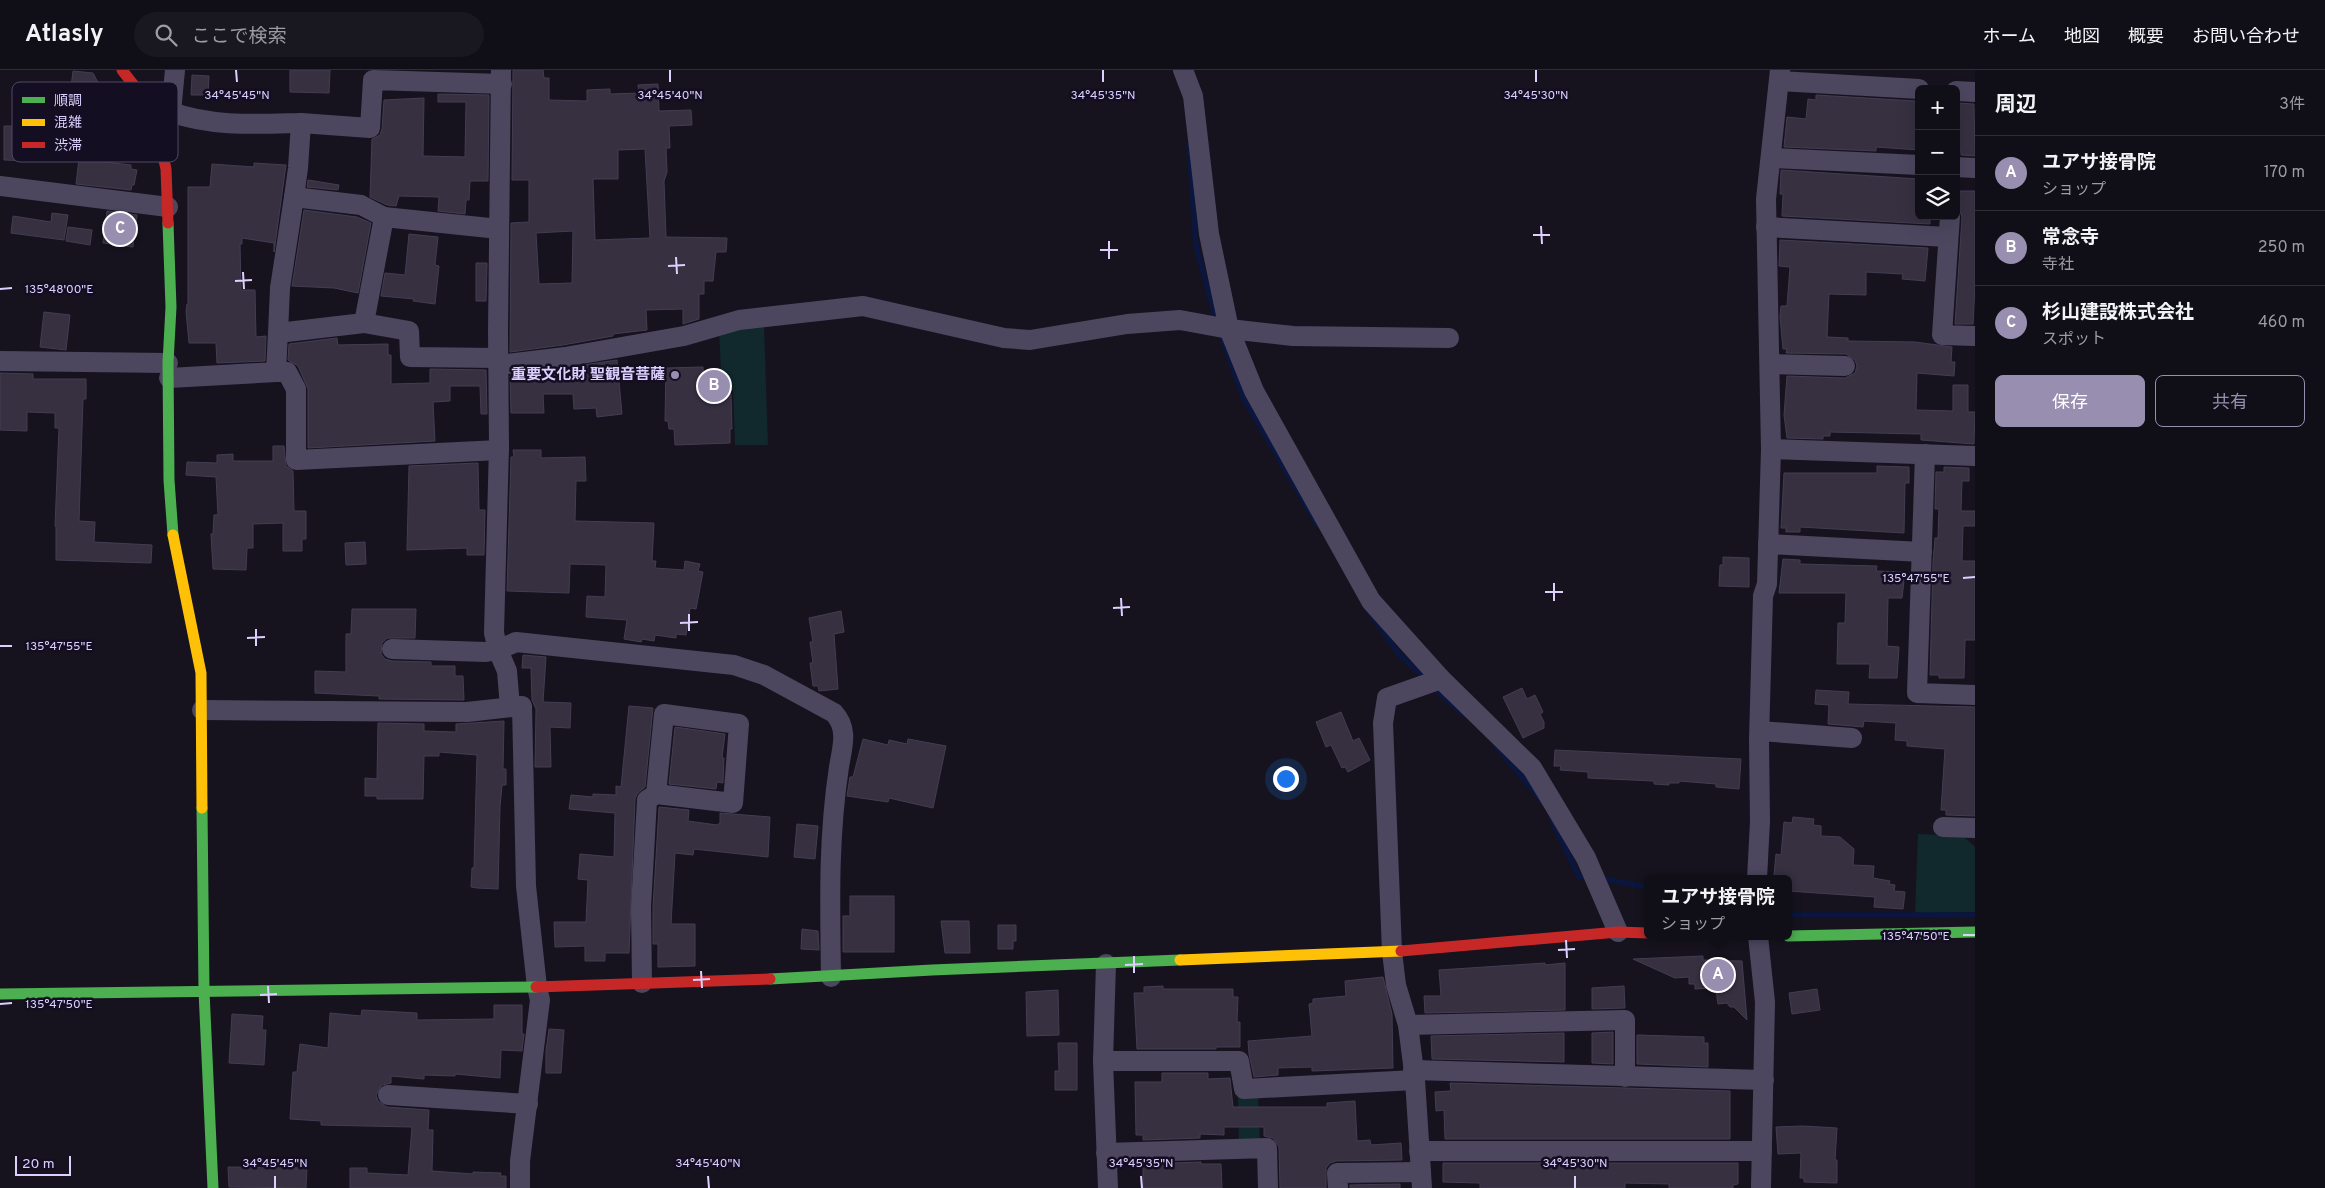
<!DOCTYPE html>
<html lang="ja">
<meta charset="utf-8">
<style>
:root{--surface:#100e16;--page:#19171f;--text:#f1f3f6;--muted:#9c9ca1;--line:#302e35;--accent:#978eb0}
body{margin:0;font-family:Overpass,"Noto Sans JP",sans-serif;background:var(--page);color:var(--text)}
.controls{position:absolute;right:15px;top:15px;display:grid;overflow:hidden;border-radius:8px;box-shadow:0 5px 20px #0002}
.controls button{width:45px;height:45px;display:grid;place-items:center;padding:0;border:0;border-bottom:1px solid var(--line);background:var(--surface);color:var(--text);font:25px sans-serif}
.scale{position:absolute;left:15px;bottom:12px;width:56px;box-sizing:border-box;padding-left:5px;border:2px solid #dcd0ff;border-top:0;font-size:14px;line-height:18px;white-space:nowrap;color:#dcd0ff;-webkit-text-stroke:4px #140e23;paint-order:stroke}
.you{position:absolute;left:1285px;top:708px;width:18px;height:18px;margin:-12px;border:4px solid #fff;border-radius:50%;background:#1a73e8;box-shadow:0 0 0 8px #1a73e833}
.badge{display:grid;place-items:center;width:32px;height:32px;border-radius:50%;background:var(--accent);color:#fff;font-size:16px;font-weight:700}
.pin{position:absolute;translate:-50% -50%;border:2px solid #fff;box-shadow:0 1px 5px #0006}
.popup{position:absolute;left:1644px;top:805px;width:148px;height:65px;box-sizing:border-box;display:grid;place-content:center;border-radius:8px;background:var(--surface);filter:drop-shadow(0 1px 4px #0005);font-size:16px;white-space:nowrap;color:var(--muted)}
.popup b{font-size:19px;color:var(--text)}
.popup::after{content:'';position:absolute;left:50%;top:100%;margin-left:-10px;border:10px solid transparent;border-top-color:var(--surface)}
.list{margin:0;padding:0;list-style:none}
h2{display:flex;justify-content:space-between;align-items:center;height:65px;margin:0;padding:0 20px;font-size:21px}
h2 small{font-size:16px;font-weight:400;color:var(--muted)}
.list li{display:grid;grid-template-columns:32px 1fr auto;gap:15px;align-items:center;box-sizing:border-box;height:75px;padding:0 20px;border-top:1px solid var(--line)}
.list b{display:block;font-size:19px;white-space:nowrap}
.list p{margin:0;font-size:16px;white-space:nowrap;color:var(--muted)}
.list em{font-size:16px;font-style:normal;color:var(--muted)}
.actions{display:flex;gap:10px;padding:15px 20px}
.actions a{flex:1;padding:11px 0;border:1px solid var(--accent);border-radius:8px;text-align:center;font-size:18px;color:var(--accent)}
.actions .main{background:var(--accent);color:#fff}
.icon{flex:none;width:28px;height:28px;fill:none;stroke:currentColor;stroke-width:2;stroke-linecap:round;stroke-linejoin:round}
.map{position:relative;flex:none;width:1975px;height:1118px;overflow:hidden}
header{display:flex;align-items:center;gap:30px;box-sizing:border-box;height:70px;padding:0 25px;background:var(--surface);border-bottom:1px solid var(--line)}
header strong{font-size:24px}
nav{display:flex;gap:28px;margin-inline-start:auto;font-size:18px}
.search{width:350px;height:45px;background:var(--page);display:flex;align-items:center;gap:12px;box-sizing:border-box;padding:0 18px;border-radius:28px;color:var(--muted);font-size:19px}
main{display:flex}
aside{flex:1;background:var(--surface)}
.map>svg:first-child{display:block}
</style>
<header>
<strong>Atlasly</strong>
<div class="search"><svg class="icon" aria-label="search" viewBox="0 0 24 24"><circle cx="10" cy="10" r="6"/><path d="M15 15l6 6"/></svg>ここで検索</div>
<nav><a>ホーム</a><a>地図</a><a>概要</a><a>お問い合わせ</a></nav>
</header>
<main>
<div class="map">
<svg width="1975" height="1118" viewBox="0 0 1975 1118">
<rect width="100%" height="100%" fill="#16131e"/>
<g fill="#11282c">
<polygon points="764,256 768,375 735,375 733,320 722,320 719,260"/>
<polygon points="1918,764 1963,766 1975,777 1975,842 1915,843"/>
<polygon points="1258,1025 1260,1072 1239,1073 1238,1027"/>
</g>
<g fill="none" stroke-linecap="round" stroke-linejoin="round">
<g stroke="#0a163e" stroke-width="5.5">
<polyline points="1189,75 1196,176 1217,253"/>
<polyline points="1220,262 1243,327 1317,454"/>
<polyline points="1367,539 1399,584 1427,610"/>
<polyline points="1433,617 1463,644"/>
<polyline points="1497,677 1542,731"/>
<polyline points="1552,750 1579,807 1589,807"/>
<polyline points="1598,808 1648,817"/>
<polyline points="1788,845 1975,845"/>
</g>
</g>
<g fill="#363041" stroke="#443d52" fill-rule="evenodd">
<polygon points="290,0 330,0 329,23 290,22"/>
<path d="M513,0H543L544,8H549V30L587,31V20L610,19V24L639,23L638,15L658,14L659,41L691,40L692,55L669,56L670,78H666L667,102L664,111L666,167L727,168L726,182H716L713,211H704V224H699V249L683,254V239L646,240L647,260L613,264V266L563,275L510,282L511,153L529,152V110H512ZM645,79L650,168L595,170L593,109H618V80ZM573,161L572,213L539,214L536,163Z"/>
<polygon points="73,1 93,3 104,24 106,38 84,36 81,76 64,75"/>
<polygon points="192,5 209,6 208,25 191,25"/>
<polygon points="438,24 489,25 488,111 470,111 469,130 466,130 465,144 438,141 439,127 399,126 396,136 387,135 370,127 372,69 380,65 382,59 384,30 424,28 423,86 465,87 466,32 438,32"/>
<polygon points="1816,25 1916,31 1916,39 1919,39 1919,80 1876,77 1876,81 1784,77 1787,47 1806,49 1808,29 1816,30"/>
<polygon points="1956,33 1974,34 1975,86 1961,85 1961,81 1956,80"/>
<polygon points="4,56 21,56 20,62 29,64 30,91 4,90"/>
<polygon points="79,89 131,95 131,99 137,100 134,115 132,115 131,120 76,114"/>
<polygon points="254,93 286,95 274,182 274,173 242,168 242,174 240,174 241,220 255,220 256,267 266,266 265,291 217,293 216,273 189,273 186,241 187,234 188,234 188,117 210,117 212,94 254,97"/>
<polygon points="1781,100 1919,109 1919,146 1930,146 1930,154 1782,146 1783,124 1780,124"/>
<polygon points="308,110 339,115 338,120 307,117"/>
<polygon points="1960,121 1975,121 1975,217 1973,254 1955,254 1962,147 1959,138"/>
<polygon points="304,140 357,147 371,153 358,223 334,218 292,216"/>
<polygon points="107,141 137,145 133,177 103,173"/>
<polygon points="52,143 68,145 64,170 11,163 13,146 51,152"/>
<polygon points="68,157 92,160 90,175 66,171"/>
<polygon points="409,164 438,167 435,195 439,196 435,234 413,231 414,229 381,226 385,203 405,205"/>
<polygon points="1780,170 1928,178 1925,211 1902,209 1903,204 1866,202 1866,225 1829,224 1827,267 1848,268 1848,271 1915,272 1952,277 1951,292 1955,292 1954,306 1917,303 1916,340 1953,341 1953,315 1968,315 1968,342 1975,342 1974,374 1921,370 1921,364 1830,362 1830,366 1823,366 1823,369 1787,368 1784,345 1787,306 1845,308 1855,303 1857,296 1855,290 1846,284 1786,283 1787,279 1783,279 1780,247 1781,236 1787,236 1790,197 1779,196"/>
<polygon points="476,193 487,193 486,231 476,231"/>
<polygon points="44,242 70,245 66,280 40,277"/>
<polygon points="337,268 338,275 388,274 388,285 391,285 391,314 430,313 430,299 486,300 487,344 481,344 480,316 450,316 450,331 433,332 435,371 308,378 308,319 298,296 288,290 289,274"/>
<polygon points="617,290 622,344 597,347 596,338 574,339 573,324 543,324 544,343 511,343 510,306"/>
<polygon points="703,297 704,320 718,320 718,324 731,324 732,359 730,359 730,373 675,375 674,359 669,359 668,351 665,351 666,298"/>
<polygon points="0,303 33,304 33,309 86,309 86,329 83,329 79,451 95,452 94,472 152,475 151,493 56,490 56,457 55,456 59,358 55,358 55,343 27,342 27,361 0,360"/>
<polygon points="273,376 284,376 286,396 293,401 294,441 306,441 306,469 302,469 302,481 283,481 283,453 253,454 253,478 247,478 246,500 213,499 211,464 213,464 214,445 218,445 216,407 186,405 187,392 217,393 217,385 233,384 233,391 273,391"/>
<polygon points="513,380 541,380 541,388 585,387 586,411 576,411 575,451 654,453 652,491 656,491 655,498 684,500 685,491 700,494 698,501 703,502 696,539 690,538 686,565 676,564 676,568 655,565 654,571 642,569 641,572 624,569 627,550 586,547 587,526 605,527 606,495 570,494 569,523 507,521 511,387 514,387"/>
<polygon points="478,393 479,440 485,440 484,485 467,485 467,478 407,480 409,396"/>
<polygon points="1877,396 1909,397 1909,413 1905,413 1904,463 1800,457 1800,462 1786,462 1786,458 1781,458 1784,403 1877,403"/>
<polygon points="1944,397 1969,398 1969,411 1962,411 1961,441 1975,441 1975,456 1963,456 1962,491 1975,491 1975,570 1965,570 1964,608 1939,608 1939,605 1930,605 1933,492 1935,468 1938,468 1939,439 1935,439 1936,402 1944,402"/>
<polygon points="365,472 366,494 346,495 345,473"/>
<polygon points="1723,487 1749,488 1749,517 1719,516 1720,495 1723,495"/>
<polygon points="1783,489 1800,490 1800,494 1877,496 1876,501 1905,502 1902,528 1888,528 1887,576 1899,577 1897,608 1869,608 1870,594 1837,594 1838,553 1845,553 1846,523 1779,523"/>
<polygon points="352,539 416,539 415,568 387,568 382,573 381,584 385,589 392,591 431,592 431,596 455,596 455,606 463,606 464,630 379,629 379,626 315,623 315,601 346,602 346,564 351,564"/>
<polygon points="841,541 844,562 834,564 838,619 819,621 818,616 813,616 810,593 813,593 810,572 813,572 809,548"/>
<polygon points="523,585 546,587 543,632 571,633 570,658 550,657 551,697 535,697 536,639 532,630 531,598 522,598"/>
<polygon points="1522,618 1527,629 1535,625 1543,642 1540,644 1544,652 1544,658 1523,668 1503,627"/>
<polygon points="1816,620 1849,622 1848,634 1975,637 1975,746 1946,745 1946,740 1941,740 1945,679 1907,676 1907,671 1895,670 1896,653 1864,651 1863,657 1828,654 1829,635 1815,634"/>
<polygon points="629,636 653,638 645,717 637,724 635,729 629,883 605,883 605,891 585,891 585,876 555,877 554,852 586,852 588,810 578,809 580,784 614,787 615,745 615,743 569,739 571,725 593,727 593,724 616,725 616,716 621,717"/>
<polygon points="1341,642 1353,671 1359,668 1370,690 1348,702 1345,697 1342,698 1331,675 1326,677 1316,652"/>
<polygon points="504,651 503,699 506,699 506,715 502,715 500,737 498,819 477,818 471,817 472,798 474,798 477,685 439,682 439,686 424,686 423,729 377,729 377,726 365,726 365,708 377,709 378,653 424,654 424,661 456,662 456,654"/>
<polygon points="675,657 725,664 722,688 724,688 723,713 717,712 716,719 669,714"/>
<polygon points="863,669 888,675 889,670 907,674 908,669 946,676 933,738 889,728 888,732 847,726 850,707 853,707"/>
<polygon points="1555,680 1741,689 1739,719 1716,717 1716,714 1679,711 1679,713 1669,713 1669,715 1654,714 1654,711 1588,708 1588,702 1560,700 1561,696 1554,696"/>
<polygon points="659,737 689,740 688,751 717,755 720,753 720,743 770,747 768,787 694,779 693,785 675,783 671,854 695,854 695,896 658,897 658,874 653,874 653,837"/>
<polygon points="1793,747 1814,749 1813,755 1821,756 1821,766 1840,767 1854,779 1853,795 1874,796 1873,808 1890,811 1889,814 1895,815 1894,821 1905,822 1903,839 1874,837 1875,827 1788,821 1788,806 1774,805 1776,784 1781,785 1784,752 1792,753"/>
<polygon points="797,754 818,756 815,789 794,787"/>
<polygon points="850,826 894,826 894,882 843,882 843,846 850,846"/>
<polygon points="941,851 969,851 970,883 945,883"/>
<polygon points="998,855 1016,855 1016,871 1013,871 1013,879 998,879"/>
<polygon points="802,859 818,861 819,880 801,879"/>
<polygon points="1703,886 1703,890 1742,891 1747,950 1734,937 1730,937 1727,933 1718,934 1716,920 1712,920 1712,918 1695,919 1695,914 1689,914 1689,907 1675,908 1633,889"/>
<polygon points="1545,893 1545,895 1565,893 1565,940 1425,943 1424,926 1441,926 1439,900"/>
<polygon points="1383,907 1392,944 1393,998 1312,1001 1312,997 1278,998 1278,1005 1254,1007 1249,984 1248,971 1312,966 1309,934 1313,933 1313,929 1346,926 1345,911"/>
<polygon points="1163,916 1163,919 1233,919 1233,927 1238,927 1237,952 1240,952 1240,977 1216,977 1216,979 1137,979 1134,923 1144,923 1144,917"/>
<polygon points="1624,916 1625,938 1592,939 1592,918"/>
<polygon points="1817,919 1820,940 1792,944 1789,923"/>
<polygon points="1058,920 1059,965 1027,966 1026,922"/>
<polygon points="494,935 522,935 522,964 524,964 522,981 501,980 500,1008 455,1004 455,1006 424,1005 424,1009 391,1006 391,1013 382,1015 376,1025 378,1031 387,1037 429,1040 428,1060 433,1060 432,1101 473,1104 473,1102 501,1103 500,1106 506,1106 506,1118 350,1118 350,1098 367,1098 367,1103 408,1105 412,1057 321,1055 321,1051 290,1049 293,1002 297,1002 300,974 328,978 330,943 361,946 362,940 417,943 417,950 494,949"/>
<polygon points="232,944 263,946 262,960 266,960 264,995 229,993"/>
<polygon points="549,959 564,960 561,1003 546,1003 546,981"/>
<polygon points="1613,962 1613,994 1592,993 1592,963"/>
<polygon points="1564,963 1564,992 1432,989 1431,966"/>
<polygon points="1637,965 1704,967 1704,973 1708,973 1708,997 1637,994"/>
<polygon points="1058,973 1077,973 1077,1020 1055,1020 1055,1001 1059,1001"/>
<polygon points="1162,1003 1208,1003 1208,1009 1230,1008 1233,1037 1327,1037 1327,1033 1355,1031 1357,1071 1370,1070 1371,1075 1401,1073 1402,1090 1336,1091 1330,1093 1326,1098 1326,1118 1280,1118 1279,1077 1273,1068 1264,1066 1264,1057 1224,1057 1224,1065 1200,1064 1200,1068 1143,1070 1143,1065 1136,1065 1135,1012 1162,1012"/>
<polygon points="1450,1013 1730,1021 1730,1069 1445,1069 1444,1040 1436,1041 1435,1022 1451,1021"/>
<polygon points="1803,1056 1837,1058 1835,1090 1837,1090 1837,1113 1804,1112 1804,1108 1800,1108 1801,1083 1778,1084 1776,1057"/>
<polygon points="1201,1092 1201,1094 1221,1094 1222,1118 1143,1118 1143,1094"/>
<polygon points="1443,1093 1738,1093 1738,1114 1733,1115 1733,1118 1669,1118 1669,1114 1625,1113 1625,1118 1480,1118 1480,1113 1443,1112"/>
<polygon points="228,1097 307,1098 306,1118 229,1117"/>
<polygon points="1400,1114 1400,1118 1350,1118 1350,1115"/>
</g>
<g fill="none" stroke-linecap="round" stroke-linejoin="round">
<g stroke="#4c475f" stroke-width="20">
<polyline points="501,0 498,261 499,376 494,563 498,580 507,601 510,637"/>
<polyline points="1183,0 1193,26 1209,164 1229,259 1254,321 1371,531 1441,609 1532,698 1586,788 1618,862"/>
<polyline points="1779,11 1919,19"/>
<polyline points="1956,21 1975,22"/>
<path d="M171,42C212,57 258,54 301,53L298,98L294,127L361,135L384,147L364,253L409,261L410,287L498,288"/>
<polyline points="160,50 171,42 175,0"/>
<polyline points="301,53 370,58 373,10 502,14"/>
<polyline points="1771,88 1919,95"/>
<polyline points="1956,97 1975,98"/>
<polyline points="0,116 168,137"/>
<polyline points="1950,146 1942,265 1975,266"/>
<polyline points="384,147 499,159"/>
<polyline points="1766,157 1948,167"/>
<polyline points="278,263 280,218 294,127"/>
<polyline points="0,291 168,293"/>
<polyline points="1770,294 1845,296"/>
<polyline points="498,295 565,287 684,266 739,250 863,236 1004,268 1030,270 1127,254 1180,250 1229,259 1293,266 1449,268"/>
<polyline points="276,302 287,302 296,319 296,390 499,380"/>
<polyline points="169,308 276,302 278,263 364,253"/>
<polyline points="1771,379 1975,386"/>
<polyline points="1925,384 1917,623 1975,625"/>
<polyline points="1768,474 1922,482"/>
<path d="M392,579L486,582L498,580L516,572L734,595L764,605L834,643C849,659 842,678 839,697C828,769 830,835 831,907"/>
<polyline points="202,640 467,642 522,636 526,816 537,917 540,930 520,1091 520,1118"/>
<polyline points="1760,661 1852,668"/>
<polyline points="1943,757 1975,758"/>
<polyline points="1757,809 1760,751 1759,669 1763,526 1767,514 1771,379 1766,129 1780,0"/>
<polyline points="1758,866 1765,932 1761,1118"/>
<polyline points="1106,894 1103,991 1108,1118"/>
<polyline points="642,913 641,837 647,730 656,724 733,733 739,654 664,644 656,724"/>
<polyline points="1408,955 1625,950 1625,1007"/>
<polyline points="1103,991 1239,991 1244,1019 1415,1010"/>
<polyline points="1413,1000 1764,1010"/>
<polyline points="388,1025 528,1034"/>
<polyline points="1419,1081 1762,1081"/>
<polyline points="1106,1083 1267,1078 1268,1118"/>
<polyline points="1338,1118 1337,1103 1421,1102"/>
<polyline points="1422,1118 1415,1010 1408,955 1396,915 1392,882 1383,653 1387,628 1441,609"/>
</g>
<g stroke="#4caf50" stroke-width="11">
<polyline points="168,153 171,237 168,293 169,410 173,465"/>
<polyline points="202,738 204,921 213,1118"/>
<polyline points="1788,866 1975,862"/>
<polyline points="770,909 932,900 1180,890"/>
<polyline points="0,924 536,917"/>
</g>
<g stroke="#ffc107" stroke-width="11">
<polyline points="173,465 201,603 202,738"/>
<polyline points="1180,890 1401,881"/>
</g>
<g stroke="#c62828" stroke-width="11">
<polyline points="122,0 147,32 159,69 166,99 168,153"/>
<polyline points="1401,881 1618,862 1648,863"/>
<polyline points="536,917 770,909"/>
</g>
</g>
<path fill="none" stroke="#dcd0ff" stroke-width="2" d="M236,0L237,12M670,0V12M1103,0V12M1536,0V12M1541,156L1542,174M1533,165H1550M1109,171V189M1100,180H1118M676,187L677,204M668,196L685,195M243,202L244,219M235,211L252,210M0,219L12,218M1963,508L1975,507M1554,513V531M1545,522H1563M1121,528L1122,546M1113,538L1130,537M689,544V561M680,553L698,552M256,559V576M247,568L265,567M0,576H12M1963,865H1975M1566,870L1567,888M1558,880L1575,879M1134,886V903M1125,895L1143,894M701,901L702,918M693,910L710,909M268,916L269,933M260,925L277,924M0,934L12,933M275,1106V1118M708,1106L709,1118M1141,1106L1142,1118M1575,1106V1118"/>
<circle fill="#978eb0" stroke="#140e23" stroke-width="2" cx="675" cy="305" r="5"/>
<g text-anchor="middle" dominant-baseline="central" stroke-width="5" stroke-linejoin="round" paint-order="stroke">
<g font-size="15" font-weight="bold" fill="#dcd0ff" stroke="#140e23" text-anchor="end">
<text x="665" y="305">重要文化財 聖観音菩薩</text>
</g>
</g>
<rect x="12" y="12" width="166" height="80" rx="8" fill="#140e23" stroke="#504865" stroke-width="1"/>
<rect x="22" y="27" width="23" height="6" fill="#4caf50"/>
<rect x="22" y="49" width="23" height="7" fill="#ffc107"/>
<rect x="22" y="72" width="23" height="6" fill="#c62828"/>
<g font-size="14" fill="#dcd0ff">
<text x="54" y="35">順調</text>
<text x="54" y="57">混雑</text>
<text x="54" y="80">渋滞</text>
</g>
<g font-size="12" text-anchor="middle" fill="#dcd0ff" stroke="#140e23" stroke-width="5" stroke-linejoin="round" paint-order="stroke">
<text x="237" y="29">34°45'45"N</text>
<text x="670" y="29">34°45'40"N</text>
<text x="1103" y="29">34°45'35"N</text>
<text x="1536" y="29">34°45'30"N</text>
<text x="59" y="223">135°48'00"E</text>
<text x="1916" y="512">135°47'55"E</text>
<text x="59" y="580">135°47'55"E</text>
<text x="1916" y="870">135°47'50"E</text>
<text x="59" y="938">135°47'50"E</text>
<text x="275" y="1097">34°45'45"N</text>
<text x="708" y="1097">34°45'40"N</text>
<text x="1141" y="1097">34°45'35"N</text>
<text x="1575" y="1097">34°45'30"N</text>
</g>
</svg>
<div class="controls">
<button>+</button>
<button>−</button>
<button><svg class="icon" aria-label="layers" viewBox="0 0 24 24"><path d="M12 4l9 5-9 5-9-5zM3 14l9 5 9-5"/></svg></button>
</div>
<div class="scale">20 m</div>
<div class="you"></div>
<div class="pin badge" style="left:1718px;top:905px">A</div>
<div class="popup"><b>ユアサ接骨院</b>ショップ</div>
<div class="pin badge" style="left:714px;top:316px">B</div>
<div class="pin badge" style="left:120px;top:159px">C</div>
</div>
<aside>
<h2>周辺<small>3件</small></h2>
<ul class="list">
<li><span class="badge">A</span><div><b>ユアサ接骨院</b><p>ショップ</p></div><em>170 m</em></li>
<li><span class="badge">B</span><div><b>常念寺</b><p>寺社</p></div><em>250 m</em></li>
<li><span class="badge">C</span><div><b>杉山建設株式会社</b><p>スポット</p></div><em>460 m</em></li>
</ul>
<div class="actions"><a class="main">保存</a><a>共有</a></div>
</aside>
</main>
